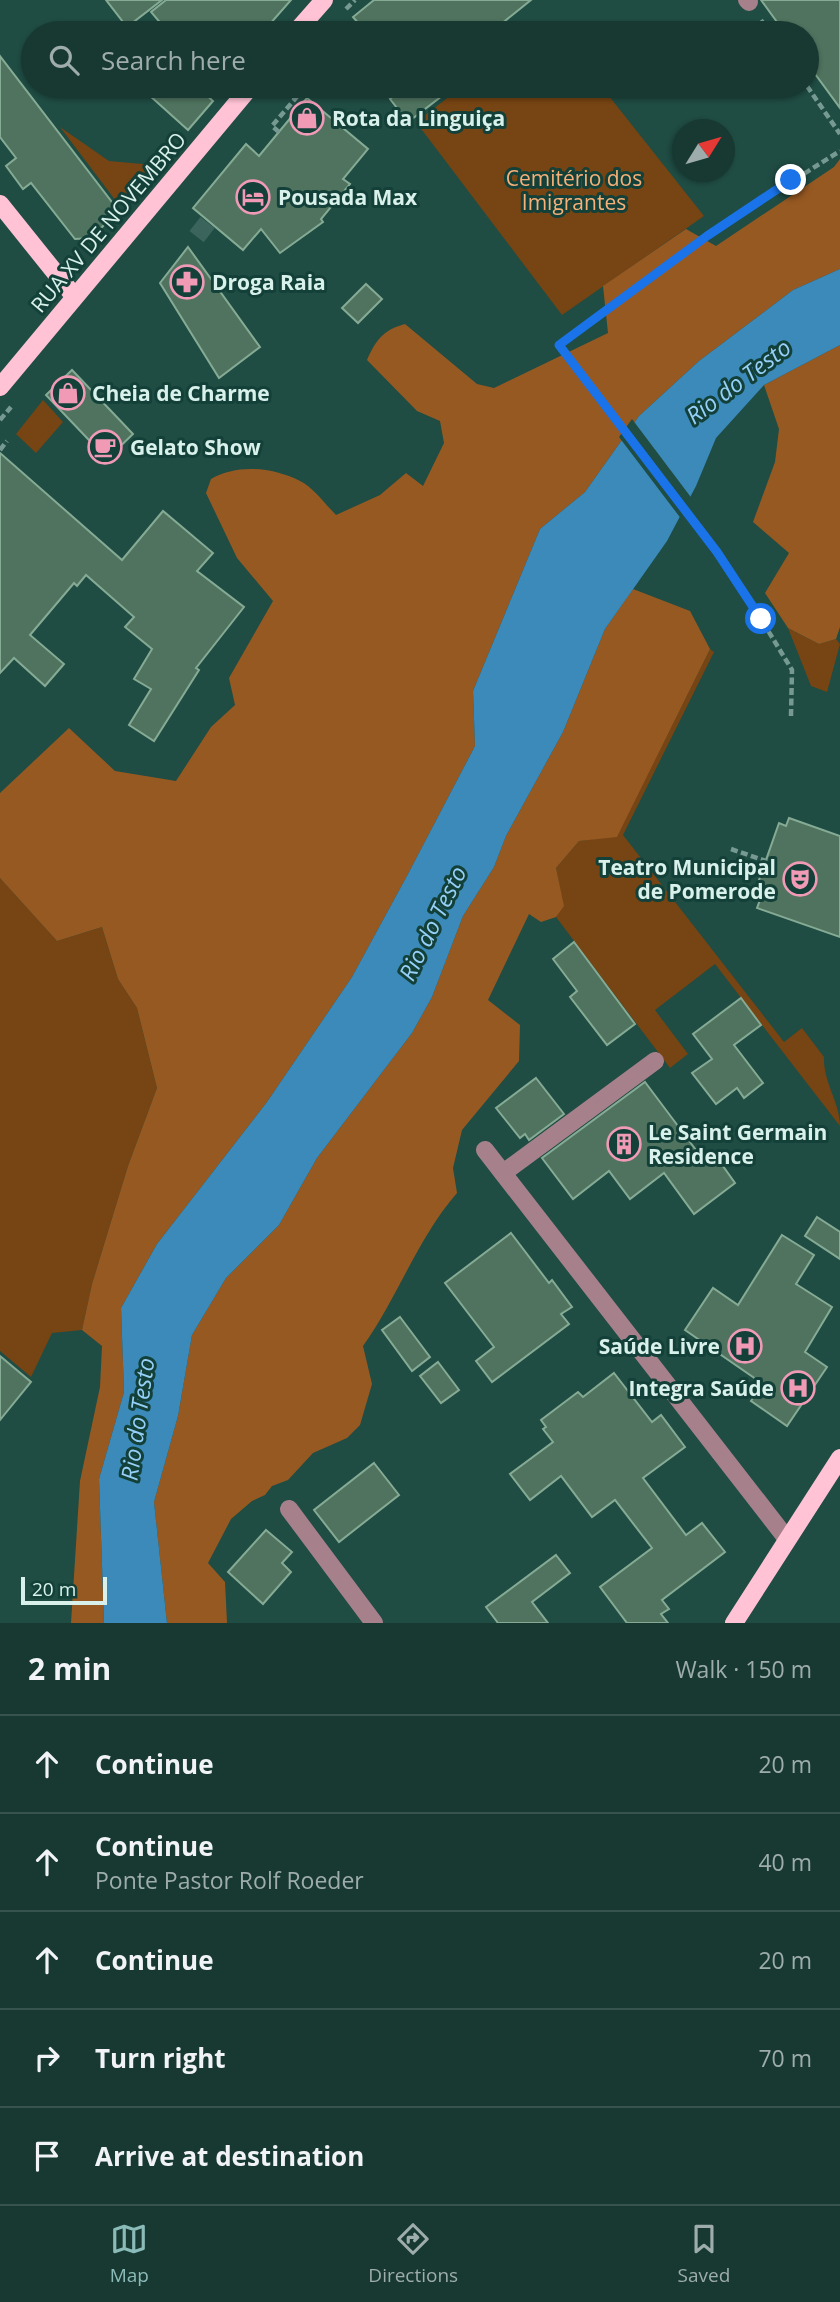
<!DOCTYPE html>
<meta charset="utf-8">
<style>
:root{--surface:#173932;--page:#24443e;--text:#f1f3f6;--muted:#9eacac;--line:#36534d;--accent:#8bbbb9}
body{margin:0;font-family:"Open Sans",sans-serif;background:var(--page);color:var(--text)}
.compass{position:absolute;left:672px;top:119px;width:63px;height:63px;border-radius:50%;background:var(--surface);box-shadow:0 2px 5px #0004;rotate:53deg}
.scale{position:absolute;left:21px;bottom:18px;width:86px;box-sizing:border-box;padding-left:7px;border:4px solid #d9f1eb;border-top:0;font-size:19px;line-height:24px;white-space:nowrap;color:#d9f1eb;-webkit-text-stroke:5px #134139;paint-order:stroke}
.stop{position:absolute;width:21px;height:21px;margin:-16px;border:5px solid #1a73e8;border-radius:50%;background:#fff}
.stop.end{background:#1a73e8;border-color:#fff;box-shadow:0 2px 7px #0008}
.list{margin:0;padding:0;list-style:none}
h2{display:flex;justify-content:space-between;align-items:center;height:91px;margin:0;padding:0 28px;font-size:30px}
h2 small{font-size:23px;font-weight:400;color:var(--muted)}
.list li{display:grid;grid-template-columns:46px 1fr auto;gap:21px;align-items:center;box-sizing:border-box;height:98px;padding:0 28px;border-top:2px solid var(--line)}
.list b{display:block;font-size:26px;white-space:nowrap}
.list p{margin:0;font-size:23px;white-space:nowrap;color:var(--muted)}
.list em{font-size:23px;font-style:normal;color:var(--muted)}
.icon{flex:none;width:38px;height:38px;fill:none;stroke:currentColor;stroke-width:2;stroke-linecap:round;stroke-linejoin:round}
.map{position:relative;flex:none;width:840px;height:1623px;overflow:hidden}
.search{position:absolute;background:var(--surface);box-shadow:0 2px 5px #0004;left:21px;right:21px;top:21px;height:77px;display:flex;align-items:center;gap:18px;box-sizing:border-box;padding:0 24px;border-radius:38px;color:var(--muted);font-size:26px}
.sheet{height:581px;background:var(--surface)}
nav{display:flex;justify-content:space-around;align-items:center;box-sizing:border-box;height:98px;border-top:2px solid var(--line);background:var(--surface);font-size:19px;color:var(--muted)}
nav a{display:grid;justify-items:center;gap:4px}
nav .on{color:var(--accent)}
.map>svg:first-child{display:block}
</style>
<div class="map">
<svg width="840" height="1623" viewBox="0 0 840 1623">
<rect width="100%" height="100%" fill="#1f4c43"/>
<g fill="#774413">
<polygon points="463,86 601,86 704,216 562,315 416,122"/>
<polygon points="60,127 109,161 154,165 119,205"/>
<polygon points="43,400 63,422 36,453 16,434"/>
<polygon points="788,628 819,644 836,639 840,644 827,692 811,686"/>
<path d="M710,649L714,652L623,835L784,1042L802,1028L824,1057C823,1082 840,1102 840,1126L715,964L655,1010L688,1054L670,1068L556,917L563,905L556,868L579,841L617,836Z"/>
<polygon points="0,878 57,941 102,927 118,979 137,1008 157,1088 128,1166 92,1284 82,1330 52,1333 31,1377 0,1351"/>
</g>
<g fill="#975922">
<path d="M840,159V269L793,290L699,361L639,416L585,492L540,529L473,691L475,746L408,874L352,977L267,1102L157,1244L121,1308L124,1392L99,1479L104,1623H71L80,1481L100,1387L102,1346L82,1330L92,1284L128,1166L157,1088L137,1008L118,979L102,927L57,941L0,878V793L69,728L115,771L176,781L211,727L235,705L229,678L273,601L237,558L206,493L211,479C237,464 272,467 300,481C313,487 325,504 336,515L380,495L406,473L423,486L444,443L440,421L417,411L367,360C376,340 383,330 405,324L477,384L494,388L608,333L603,286L686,229L716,246L834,167Z"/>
<polygon points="840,345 840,627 836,639 819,644 788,628 765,593 789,553 753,522 775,462 779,429 764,385"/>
<path d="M633,589L690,611L710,649L617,837L579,841L556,868L564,906L556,917L541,922L529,914L488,1000L520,1025L519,1061L462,1130L453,1168L457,1193C417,1239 398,1297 363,1346L372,1384L360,1425L347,1438L313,1453L288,1480L272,1486L265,1495L252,1501L231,1519L208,1563L225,1582L227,1623H167L154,1502L178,1416L192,1335L226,1278L279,1225L317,1158L412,1033L432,997L463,916L494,867L506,836L563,732L605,629Z"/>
</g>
<polygon fill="#3b8aba" points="840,269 840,345 764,385 716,438 696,486 667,541 605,629 563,732 506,836 494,867 463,916 432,997 412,1033 317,1158 279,1225 226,1278 192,1335 178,1416 154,1502 167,1623 104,1623 99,1479 124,1392 121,1308 157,1244 267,1102 352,977 408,874 475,746 473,691 540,529 585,492 639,416 699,361 793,290"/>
<polygon fill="#1f4c43" points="632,419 693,500 682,520 619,437"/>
<g fill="#4f735f" stroke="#86ab95" stroke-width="2">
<polygon points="106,0 162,0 127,27"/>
<polygon points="166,0 291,0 262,33 169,33 151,12"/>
<polygon points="374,0 531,0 490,33 367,33 353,17"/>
<polygon points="761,0 840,0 840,108 807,63 807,33 785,33"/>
<polygon points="0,56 118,210 92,238 75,239 31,183 23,189 6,166 16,158 0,137"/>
<polygon points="139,86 196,86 213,101 188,130"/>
<polygon points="407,86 455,86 408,122 390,99"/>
<polygon points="307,98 368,149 343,179 350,184 321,219 323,222 280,253 261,229 243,250 193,208 246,144 259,156"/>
<polygon points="188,247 260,347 219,378 160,283"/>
<polygon points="366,284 382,299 358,323 342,308"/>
<polygon points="72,370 133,434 107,459 46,395"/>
<polygon points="0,453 122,560 163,511 213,553 197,571 244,607 196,668 199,670 154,741 129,725 151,689 134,679 152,649 125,627 134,617 86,575 77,586 74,583 30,635 64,664 45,686 14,658 0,673"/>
<polygon points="789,818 840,836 840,937 757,908 760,900 753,897 779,823 786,826"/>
<polygon points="574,942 635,1024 607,1045 570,997 577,991 553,959"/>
<polygon points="741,998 761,1025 734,1045 763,1083 744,1098 737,1088 716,1104 692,1073 712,1059 693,1034"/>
<polygon points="536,1078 564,1114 529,1140 525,1134 520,1138 496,1108"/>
<polygon points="645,1082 705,1162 715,1155 735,1183 694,1214 664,1173 630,1199 609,1171 573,1199 542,1158"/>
<polygon points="817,1217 840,1232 840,1259 805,1236"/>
<polygon points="511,1233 549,1283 552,1280 572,1307 561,1314 569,1324 492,1382 476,1361 494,1347 445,1283"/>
<polygon points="782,1235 814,1255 796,1284 832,1307 805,1352 827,1367 787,1426 751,1401 763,1384 685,1330 713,1288 738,1305"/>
<polygon points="400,1317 430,1357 412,1371 382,1330"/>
<polygon points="0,1356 31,1382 0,1420"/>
<polygon points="438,1362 459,1390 441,1403 420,1376"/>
<polygon points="614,1373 652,1422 661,1415 685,1447 643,1478 686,1535 702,1523 725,1552 662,1600 669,1609 661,1614 668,1623 627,1623 600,1587 652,1548 615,1500 592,1517 561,1476 530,1500 510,1474 553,1442 543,1429 546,1427 541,1420 578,1392 583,1397"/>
<polygon points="374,1463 399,1495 339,1542 314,1510"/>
<polygon points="266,1530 292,1552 282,1563 291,1572 263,1604 228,1572"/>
<polygon points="556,1555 570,1573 532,1602 548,1623 498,1623 486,1607"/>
</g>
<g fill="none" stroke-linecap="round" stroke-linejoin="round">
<polyline stroke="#3b655c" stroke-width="18" stroke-dasharray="18 9" stroke-linecap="butt" points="195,224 213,238"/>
<g stroke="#769a92" stroke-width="4.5" stroke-dasharray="7 3.5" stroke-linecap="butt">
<polyline points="346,9 355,0"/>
<polyline points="761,20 770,33"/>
<polyline points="281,86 295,98"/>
<polyline points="807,86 840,134"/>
<polyline points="273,95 280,86"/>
<polyline points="279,132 272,126 306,86"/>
<polyline points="0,420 11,407"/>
<polyline points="0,450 7,441"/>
<polyline points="791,716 792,670 761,619 717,552 559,346 707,235 840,151"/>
<polyline points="731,849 766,861"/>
</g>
<g stroke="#a6818c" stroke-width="18">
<polyline points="747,0 749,2"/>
<polyline points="485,1150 787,1539"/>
<polyline points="503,1173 655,1061"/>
<polyline points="289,1509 374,1623"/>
</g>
<g stroke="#ffc3d5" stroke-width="18">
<polyline points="295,33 324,0"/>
<polyline points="0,204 74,296"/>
<polyline points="0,387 251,86"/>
<polyline points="734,1623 840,1458"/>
</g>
</g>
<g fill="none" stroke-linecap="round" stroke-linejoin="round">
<polyline stroke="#1a73e8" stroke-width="9" points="761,619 717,552 559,345 707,236 791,180"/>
</g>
<defs>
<symbol id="shop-ring" viewBox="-11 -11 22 22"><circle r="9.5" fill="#134139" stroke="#f09ab6" stroke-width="1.5"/><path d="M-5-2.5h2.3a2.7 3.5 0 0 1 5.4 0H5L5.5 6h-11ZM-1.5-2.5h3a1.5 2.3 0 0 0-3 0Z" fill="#f09ab6"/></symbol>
<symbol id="hotel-ring" viewBox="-11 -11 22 22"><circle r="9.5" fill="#134139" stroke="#f09ab6" stroke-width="1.5"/><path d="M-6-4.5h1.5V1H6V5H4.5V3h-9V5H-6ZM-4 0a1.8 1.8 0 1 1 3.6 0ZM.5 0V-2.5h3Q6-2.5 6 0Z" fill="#f09ab6"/></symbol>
<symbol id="pharmacy-ring" viewBox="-11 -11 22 22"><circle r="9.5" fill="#134139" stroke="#f09ab6" stroke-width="1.5"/><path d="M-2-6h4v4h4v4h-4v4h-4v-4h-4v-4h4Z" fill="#f09ab6"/></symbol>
<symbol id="cafe-ring" viewBox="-11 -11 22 22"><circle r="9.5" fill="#134139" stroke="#f09ab6" stroke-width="1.5"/><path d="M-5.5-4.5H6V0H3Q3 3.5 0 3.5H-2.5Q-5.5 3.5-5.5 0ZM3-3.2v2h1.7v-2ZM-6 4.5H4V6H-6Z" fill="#f09ab6"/></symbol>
<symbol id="theatre-ring" viewBox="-11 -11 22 22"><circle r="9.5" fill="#134139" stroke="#f09ab6" stroke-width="1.5"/><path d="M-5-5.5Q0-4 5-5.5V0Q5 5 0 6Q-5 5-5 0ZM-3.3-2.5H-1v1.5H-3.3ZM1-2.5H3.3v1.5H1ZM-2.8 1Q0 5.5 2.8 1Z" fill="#f09ab6"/></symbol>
<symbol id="building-ring" viewBox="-11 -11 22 22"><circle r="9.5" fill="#134139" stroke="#f09ab6" stroke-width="1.5"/><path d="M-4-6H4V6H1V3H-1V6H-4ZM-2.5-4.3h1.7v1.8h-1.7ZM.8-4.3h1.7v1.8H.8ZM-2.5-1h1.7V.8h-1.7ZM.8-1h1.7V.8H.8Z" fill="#f09ab6"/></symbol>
<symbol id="hospital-ring" viewBox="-11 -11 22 22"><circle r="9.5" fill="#134139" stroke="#f09ab6" stroke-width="1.5"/><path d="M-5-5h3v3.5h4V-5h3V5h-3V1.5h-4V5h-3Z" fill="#f09ab6"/></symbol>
</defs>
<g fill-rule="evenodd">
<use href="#shop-ring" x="288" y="99" width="38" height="38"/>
<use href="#hotel-ring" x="234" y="178" width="38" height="38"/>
<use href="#pharmacy-ring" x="168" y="263" width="38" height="38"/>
<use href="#shop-ring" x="49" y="374" width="38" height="38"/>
<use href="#cafe-ring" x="86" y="428" width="38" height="38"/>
<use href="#theatre-ring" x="781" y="860" width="38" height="38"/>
<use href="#building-ring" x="605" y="1125" width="38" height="38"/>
<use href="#hospital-ring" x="726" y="1327" width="38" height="38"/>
<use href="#hospital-ring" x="779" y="1369" width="38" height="38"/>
</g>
<g text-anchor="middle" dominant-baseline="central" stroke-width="6" stroke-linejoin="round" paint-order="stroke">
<g font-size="21" font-weight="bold" fill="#d9f1eb" stroke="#134139" text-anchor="start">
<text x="332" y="118">Rota da Linguiça</text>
<text x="278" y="197">Pousada Max</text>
<text x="212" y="282">Droga Raia</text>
<text x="92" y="393">Cheia de Charme</text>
<text x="130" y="447">Gelato Show</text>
<text x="776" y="867" text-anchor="end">Teatro Municipal<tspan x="776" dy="24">de Pomerode</tspan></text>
<text x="648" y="1132">Le Saint Germain<tspan x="648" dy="24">Residence</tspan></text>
<text x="720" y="1346" text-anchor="end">Saúde Livre</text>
<text x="774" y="1388" text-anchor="end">Integra Saúde</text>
</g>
<g font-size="21" fill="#f6b078" stroke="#134139">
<text x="574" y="178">Cemitério dos<tspan x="574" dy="24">Imigrantes</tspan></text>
</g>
<g font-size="21" fill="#d9f1eb" stroke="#134139">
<text transform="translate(108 222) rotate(-50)">RUA XV DE NOVEMBRO</text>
</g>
<g font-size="23" font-style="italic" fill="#96d0f8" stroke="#134139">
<text transform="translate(738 381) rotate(-37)">Rio do Testo</text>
<text transform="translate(432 923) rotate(-64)">Rio do Testo</text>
<text transform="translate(137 1419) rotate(-82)">Rio do Testo</text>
</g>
</g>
</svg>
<svg class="compass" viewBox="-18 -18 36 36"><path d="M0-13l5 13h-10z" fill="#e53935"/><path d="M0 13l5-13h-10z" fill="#9eacac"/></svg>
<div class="scale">20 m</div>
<div class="stop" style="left:761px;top:619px"></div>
<div class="stop end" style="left:791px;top:180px"></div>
<div class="search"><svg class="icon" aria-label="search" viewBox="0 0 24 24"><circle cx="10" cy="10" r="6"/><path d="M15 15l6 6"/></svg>Search here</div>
</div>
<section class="sheet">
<h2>2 min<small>Walk · 150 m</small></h2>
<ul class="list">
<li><svg class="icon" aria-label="ahead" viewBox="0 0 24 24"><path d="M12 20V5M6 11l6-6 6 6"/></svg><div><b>Continue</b></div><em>20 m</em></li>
<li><svg class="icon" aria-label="ahead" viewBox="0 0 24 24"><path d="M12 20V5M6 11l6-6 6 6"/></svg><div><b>Continue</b><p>Ponte Pastor Rolf Roeder</p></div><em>40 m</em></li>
<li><svg class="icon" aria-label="ahead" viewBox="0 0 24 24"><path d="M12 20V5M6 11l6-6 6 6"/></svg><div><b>Continue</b></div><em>20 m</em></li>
<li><svg class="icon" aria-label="right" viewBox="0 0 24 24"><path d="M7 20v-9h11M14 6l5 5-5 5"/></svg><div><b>Turn right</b></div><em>70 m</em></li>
<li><svg class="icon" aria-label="arrive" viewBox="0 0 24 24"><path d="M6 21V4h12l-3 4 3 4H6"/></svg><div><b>Arrive at destination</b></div></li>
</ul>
</section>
<nav>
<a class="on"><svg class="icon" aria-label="map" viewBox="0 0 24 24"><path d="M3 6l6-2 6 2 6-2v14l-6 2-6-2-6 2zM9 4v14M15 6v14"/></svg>Map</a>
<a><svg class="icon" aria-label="directions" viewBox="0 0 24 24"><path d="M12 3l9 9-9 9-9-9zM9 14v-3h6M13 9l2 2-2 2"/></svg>Directions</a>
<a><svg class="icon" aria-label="saved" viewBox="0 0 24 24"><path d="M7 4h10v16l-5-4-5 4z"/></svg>Saved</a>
</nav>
